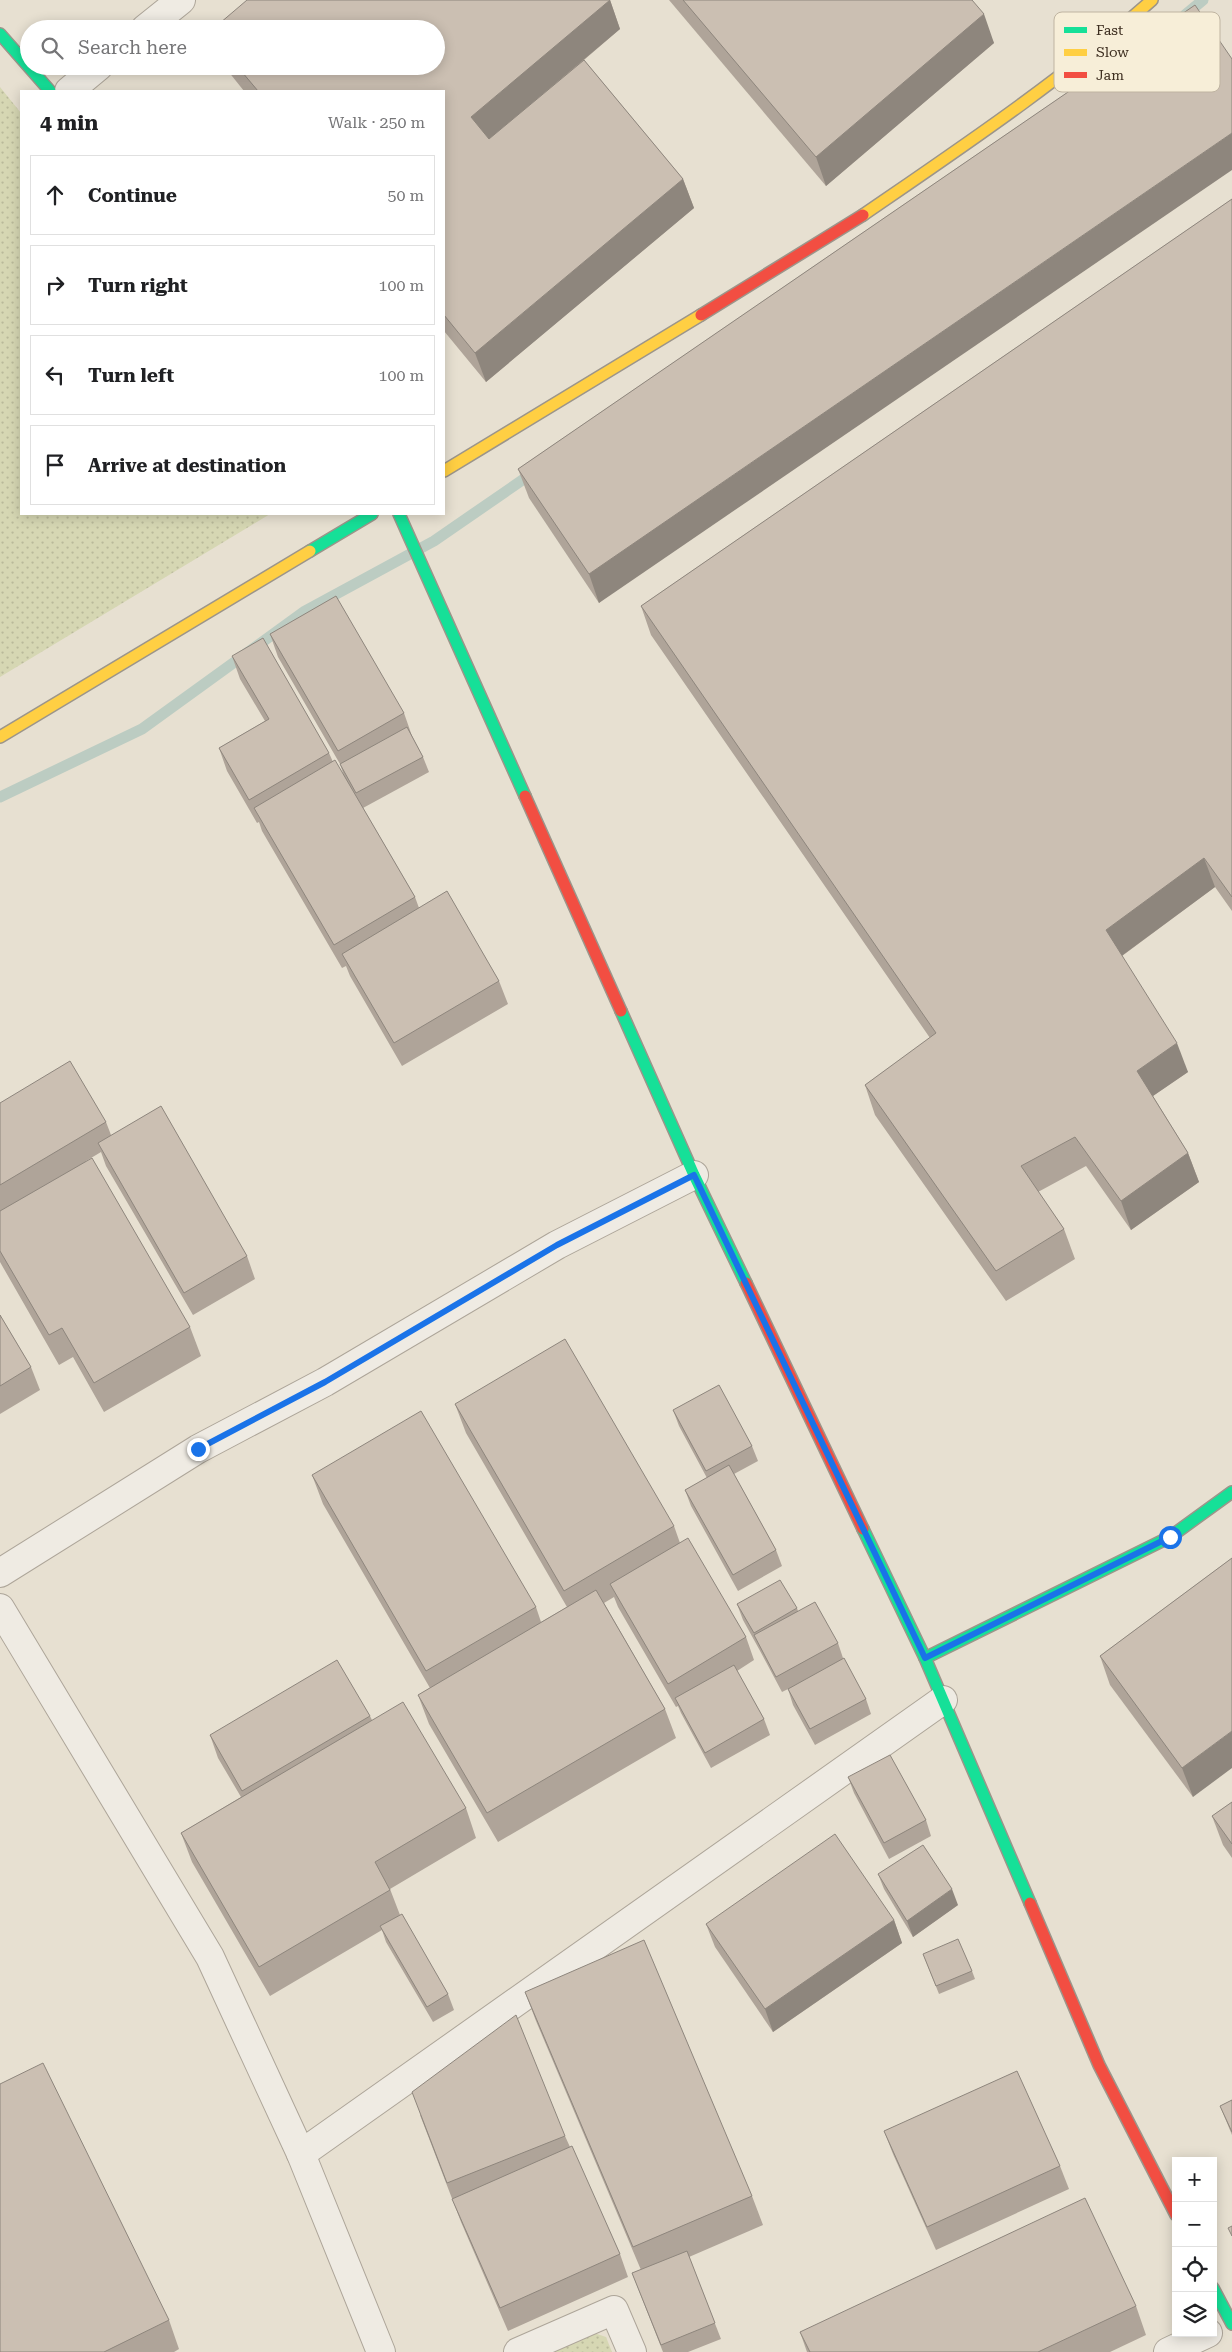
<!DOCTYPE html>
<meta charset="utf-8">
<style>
:root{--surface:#fff;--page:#f6f6f6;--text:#202124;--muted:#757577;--line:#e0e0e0}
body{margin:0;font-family:"Roboto Serif",serif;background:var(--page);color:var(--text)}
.controls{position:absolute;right:15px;bottom:15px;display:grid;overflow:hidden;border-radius:0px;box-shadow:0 2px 12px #0003}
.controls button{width:45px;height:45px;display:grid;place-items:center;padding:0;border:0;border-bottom:1px solid var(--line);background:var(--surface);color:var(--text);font:25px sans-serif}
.stop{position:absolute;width:15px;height:15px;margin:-11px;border:4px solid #1a73e8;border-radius:50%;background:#fff}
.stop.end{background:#1a73e8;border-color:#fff;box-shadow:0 1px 5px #0008}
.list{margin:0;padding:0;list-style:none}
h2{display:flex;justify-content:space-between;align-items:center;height:65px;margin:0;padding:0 20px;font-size:21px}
h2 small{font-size:16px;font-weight:400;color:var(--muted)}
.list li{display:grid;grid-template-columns:32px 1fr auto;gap:15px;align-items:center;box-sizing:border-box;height:80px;margin:0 10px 10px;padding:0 10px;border:1px solid var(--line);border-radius:0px}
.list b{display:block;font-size:19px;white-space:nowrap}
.list em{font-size:16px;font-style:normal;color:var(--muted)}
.icon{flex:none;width:28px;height:28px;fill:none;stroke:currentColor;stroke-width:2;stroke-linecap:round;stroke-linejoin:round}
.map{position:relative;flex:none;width:1232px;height:2352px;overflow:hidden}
.search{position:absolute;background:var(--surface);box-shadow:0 2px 12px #0003;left:20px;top:20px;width:425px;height:55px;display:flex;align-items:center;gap:12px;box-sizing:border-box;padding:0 18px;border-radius:28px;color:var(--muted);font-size:19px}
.panel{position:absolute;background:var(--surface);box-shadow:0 2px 12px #0003;left:20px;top:90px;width:425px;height:425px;border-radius:0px}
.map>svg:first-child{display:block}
</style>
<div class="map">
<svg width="1232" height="2352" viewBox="0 0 1232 2352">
<defs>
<pattern id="grass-dots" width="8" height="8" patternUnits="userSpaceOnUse" patternTransform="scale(1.25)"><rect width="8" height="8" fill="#d6d7b3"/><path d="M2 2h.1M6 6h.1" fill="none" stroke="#b9b99a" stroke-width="1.8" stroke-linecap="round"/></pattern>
</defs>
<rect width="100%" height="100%" fill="#e7e0d1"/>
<g fill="url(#grass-dots)">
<polygon points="0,87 21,113 21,514 270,514 0,677"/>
<polygon points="588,2331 606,2337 612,2352 541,2352"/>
</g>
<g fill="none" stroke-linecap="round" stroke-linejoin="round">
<g stroke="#bcccc2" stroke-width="11">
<polyline points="1185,15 1203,0"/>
<polyline points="0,797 142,729 305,611 434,541 534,472"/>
</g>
<defs>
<g id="street">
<polyline points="145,29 181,0"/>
<polyline points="69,91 99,66"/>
<polyline points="0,1573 198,1449 325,1382 557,1245 694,1175"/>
<polyline points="0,1608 210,1957 301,2154 381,2352"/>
<polyline points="301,2154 943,1700"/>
<polyline points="518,2352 614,2310 632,2352"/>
<polyline points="1168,2352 1208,2333"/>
</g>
<g id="fast">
<polyline points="0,34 50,91"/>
<polyline points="399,514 525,796"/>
<polyline points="310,551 372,514"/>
<polyline points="621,1011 694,1175 746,1283"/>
<polyline points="863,1529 925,1658 1030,1903"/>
<polyline points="925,1658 1170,1537 1232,1492"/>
<polyline points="1213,2288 1232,2324"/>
</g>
<g id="slow">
<path d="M863,215C962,147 1062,80 1152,0"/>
<polyline points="444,471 701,315"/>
<polyline points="0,737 310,551"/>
</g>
<g id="jam">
<polyline points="701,315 863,215"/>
<polyline points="525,796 621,1011"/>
<polyline points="746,1283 863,1529"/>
<polyline points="1030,1903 1099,2065 1176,2215"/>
</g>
</defs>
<use href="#street" stroke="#ada599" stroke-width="30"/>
<use href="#fast" stroke="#9c958a" stroke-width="14"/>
<use href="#slow" stroke="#9c958a" stroke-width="14"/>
<use href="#jam" stroke="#9c958a" stroke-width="14"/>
<use href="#street" stroke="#efebe3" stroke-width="28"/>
<use href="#fast" stroke="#16e098" stroke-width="11"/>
<use href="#slow" stroke="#ffcf43" stroke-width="11"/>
<use href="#jam" stroke="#f24e42" stroke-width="11"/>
</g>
<g fill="#afa499">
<polygon points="610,0 620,29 584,60 683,179 694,208 486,382 444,331 444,91 244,91 224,66 436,66"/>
<polygon points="669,0 972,0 994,43 826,186"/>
<polygon points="1195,5 599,603 529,498 518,469"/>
<polygon points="1232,199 1232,911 1215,887 1122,956 1188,1072 1153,1096 1188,1153 1199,1182 1131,1230 1086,1166 1038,1192 1064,1229 1075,1259 1006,1301 875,1115 865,1085 930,1038 651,635 641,606"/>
<polygon points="270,634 404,713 412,736 423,757 429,772 363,808 415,897 419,908 499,981 508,1004 402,1066 350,976 346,966 342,968 262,831 259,822 257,823 227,771 219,748 265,721 240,679 232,656 329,753 333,762 344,776 340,764 278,657"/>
<polygon points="0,1103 106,1122 111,1135 247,1256 255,1279 193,1315 106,1166 101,1152 86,1161 190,1327 201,1356 104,1412 73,1357 59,1365 0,1262"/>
<polygon points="0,1315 31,1367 40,1390 0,1414"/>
<polygon points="455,1404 674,1526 680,1543 746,1637 754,1660 737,1671 764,1719 770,1735 711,1768 681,1713 678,1706 676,1707 618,1607 614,1597 604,1603 665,1709 676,1738 498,1842 429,1724 418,1695 430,1688 323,1504 312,1475 536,1607 541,1622 567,1607 466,1433"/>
<polygon points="673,1410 752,1446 758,1461 734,1474 776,1550 782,1566 738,1591 691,1506 685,1490 707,1478 679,1426"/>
<polygon points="1232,1558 1193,1797 1110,1685 1100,1656"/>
<polygon points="737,1604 797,1608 798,1611 838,1643 843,1658 866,1699 871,1714 815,1745 793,1705 788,1689 782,1692 759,1649 743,1620"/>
<polygon points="370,1716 372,1720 466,1808 476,1838 390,1889 400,1915 448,1994 454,2010 433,2022 386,1942 382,1930 270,1996 192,1862 181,1833 241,1797 218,1758 210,1735"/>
<polygon points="848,1777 926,1820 931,1836 889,1859 854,1793"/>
<polygon points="1232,1802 1232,1858 1223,1845 1212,1816"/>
<polygon points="878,1874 958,1905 913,1937 884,1889"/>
<polygon points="894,1920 902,1943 773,2032 715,1947 706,1924"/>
<polygon points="923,1954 972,1971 975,1979 939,1994"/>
<polygon points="525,1992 752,2196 763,2225 689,2257 721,2339 688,2352 663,2352 632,2273 641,2270 536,2021"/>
<polygon points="1232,2100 1232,2135 1220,2106"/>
<polygon points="420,2115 565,2136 570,2147 620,2254 628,2277 508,2331 461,2222"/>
<polygon points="884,2131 1060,2166 1069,2189 936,2250 893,2154"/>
<polygon points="1136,2306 1146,2335 1110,2352 807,2352 800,2332"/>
<polygon points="169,2320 179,2349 174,2352 0,2352"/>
</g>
<g fill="#8e867d">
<polygon points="610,0 620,29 481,146 471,117"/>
<polygon points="984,14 994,43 826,186 816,157"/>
<polygon points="1232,133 1232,170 599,603 589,574"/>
<polygon points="683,179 694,208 486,382 475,353"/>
<polygon points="1204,858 1215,887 1116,960 1106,930"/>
<polygon points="1177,1043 1188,1072 1147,1100 1137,1071"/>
<polygon points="1188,1153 1199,1182 1131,1230 1121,1201"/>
<polygon points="1232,1731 1232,1768 1193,1797 1182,1768"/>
<polygon points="952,1889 958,1905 913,1937 907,1921"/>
<polygon points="894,1920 902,1943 773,2032 765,2009"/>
</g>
<g fill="#cbbfb2" stroke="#8e867d">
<polygon points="247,0 610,0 471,117 489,139 584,60 683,179 475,353 444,315 444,91 258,91 237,66 436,66 436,29 213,29"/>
<polygon points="683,0 972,0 984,14 816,157"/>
<polygon points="1195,5 1232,59 1232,133 589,574 518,469"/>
<polygon points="1232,199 1232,897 1204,858 1106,930 1177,1043 1137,1071 1188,1153 1121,1201 1075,1137 1021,1166 1064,1229 996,1271 865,1085 936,1033 641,606"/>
<polygon points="336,596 404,713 338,751 270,634"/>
<polygon points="263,638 329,753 249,800 219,748 269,719 232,656"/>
<polygon points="407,727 423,757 356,793 340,764"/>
<polygon points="335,760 415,897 334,945 254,808"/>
<polygon points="447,891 499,981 394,1043 342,954"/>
<polygon points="70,1061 106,1122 0,1185 0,1103"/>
<polygon points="161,1106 247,1256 184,1293 98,1143"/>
<polygon points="92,1158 190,1327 94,1383 62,1328 49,1335 0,1251 0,1211"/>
<polygon points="0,1315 31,1367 0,1386"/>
<polygon points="565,1339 674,1526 564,1591 455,1404"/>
<polygon points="719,1385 752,1446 706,1471 673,1410"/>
<polygon points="421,1411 536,1607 426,1671 312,1475"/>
<polygon points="729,1465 776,1550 733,1575 685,1490"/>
<polygon points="688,1538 746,1637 668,1684 610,1584"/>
<polygon points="1232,1558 1232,1731 1182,1768 1100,1656"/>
<polygon points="780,1580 797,1608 754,1633 737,1604"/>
<polygon points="596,1590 665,1709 487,1813 418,1695"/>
<polygon points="815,1602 838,1643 776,1677 754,1635"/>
<polygon points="844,1658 866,1699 810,1729 788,1689"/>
<polygon points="337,1660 370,1716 242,1791 210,1735"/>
<polygon points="734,1665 764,1719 705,1753 675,1698"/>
<polygon points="403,1702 466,1808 375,1862 390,1890 259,1967 181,1833"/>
<polygon points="890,1755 926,1820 884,1843 848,1777"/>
<polygon points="1232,1802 1232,1844 1212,1816"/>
<polygon points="835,1834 894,1920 765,2009 706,1924"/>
<polygon points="923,1845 952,1889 907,1921 878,1874"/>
<polygon points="402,1914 448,1994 427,2007 380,1926"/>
<polygon points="958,1939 972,1971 936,1986 923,1954"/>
<polygon points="644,1940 752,2196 633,2247 525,1992"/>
<polygon points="516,2015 565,2136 447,2183 412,2092"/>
<polygon points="43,2063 169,2320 104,2352 0,2352 0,2084"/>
<polygon points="1017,2071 1060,2166 927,2227 884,2131"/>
<polygon points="1232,2100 1232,2132 1220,2106"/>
<polygon points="572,2146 620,2254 500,2308 452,2199"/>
<polygon points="1085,2198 1136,2306 1038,2352 810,2352 800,2332"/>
<polygon points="1232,2226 1232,2236 1228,2228"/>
<polygon points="687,2251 715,2323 661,2345 632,2273"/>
</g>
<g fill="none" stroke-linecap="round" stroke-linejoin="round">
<polyline stroke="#1a73e8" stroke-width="6" points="198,1449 325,1382 557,1245 694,1175 925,1658 1170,1537"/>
</g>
<rect x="1054" y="12" width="166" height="80" rx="8" fill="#f7eed8" stroke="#bfb4a1" stroke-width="1"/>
<rect x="1064" y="27" width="23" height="6" fill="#16e098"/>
<rect x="1064" y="49" width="23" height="7" fill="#ffcf43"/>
<rect x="1064" y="72" width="23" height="6" fill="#f24e42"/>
<g font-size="14" fill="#3d2e20">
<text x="1096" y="35">Fast</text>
<text x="1096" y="57">Slow</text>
<text x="1096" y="80">Jam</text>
</g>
</svg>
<div class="controls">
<button>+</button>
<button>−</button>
<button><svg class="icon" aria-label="locate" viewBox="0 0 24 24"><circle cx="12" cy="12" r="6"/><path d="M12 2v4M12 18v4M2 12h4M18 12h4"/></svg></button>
<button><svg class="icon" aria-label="layers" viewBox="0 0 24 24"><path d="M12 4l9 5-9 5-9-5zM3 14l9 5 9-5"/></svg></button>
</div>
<div class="stop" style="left:1170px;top:1537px"></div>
<div class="stop end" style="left:198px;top:1449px"></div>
<div class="search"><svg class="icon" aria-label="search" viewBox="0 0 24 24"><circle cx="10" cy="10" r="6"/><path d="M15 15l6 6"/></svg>Search here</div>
<section class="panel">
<h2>4 min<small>Walk · 250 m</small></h2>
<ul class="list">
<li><svg class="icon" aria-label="ahead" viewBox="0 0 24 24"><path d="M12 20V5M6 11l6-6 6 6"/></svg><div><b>Continue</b></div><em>50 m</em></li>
<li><svg class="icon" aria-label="right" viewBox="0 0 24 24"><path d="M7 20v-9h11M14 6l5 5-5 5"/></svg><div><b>Turn right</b></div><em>100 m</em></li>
<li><svg class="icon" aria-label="left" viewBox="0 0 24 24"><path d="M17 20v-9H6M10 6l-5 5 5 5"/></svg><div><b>Turn left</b></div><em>100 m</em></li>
<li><svg class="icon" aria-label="arrive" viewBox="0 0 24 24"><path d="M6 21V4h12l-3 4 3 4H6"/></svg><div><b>Arrive at destination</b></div></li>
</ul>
</section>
</div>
